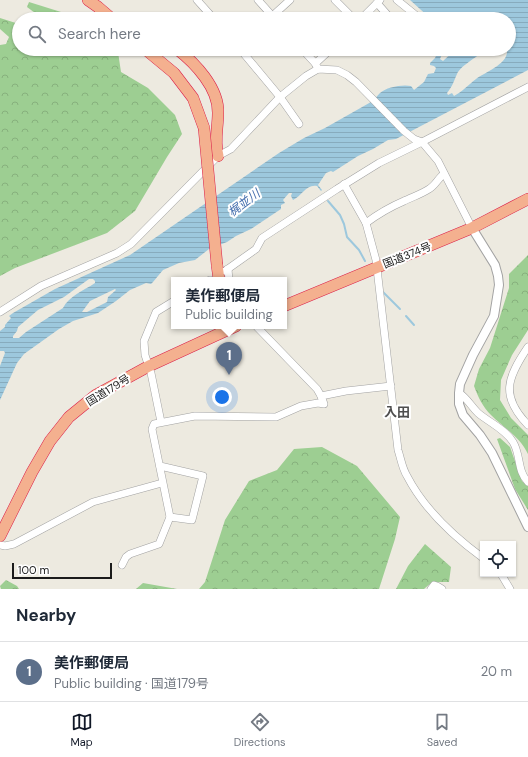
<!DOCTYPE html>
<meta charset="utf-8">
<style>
:root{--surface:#fff;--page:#f2f2f3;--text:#1f2937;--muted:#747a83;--line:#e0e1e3;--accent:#111827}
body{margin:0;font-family:"DM Sans","Noto Sans JP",sans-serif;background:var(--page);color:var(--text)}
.controls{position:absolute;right:12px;bottom:12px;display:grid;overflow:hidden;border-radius:0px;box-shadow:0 1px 3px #0004}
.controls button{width:36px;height:36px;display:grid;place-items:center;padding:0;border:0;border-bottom:1px solid var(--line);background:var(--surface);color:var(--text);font:20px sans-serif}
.scale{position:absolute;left:12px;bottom:10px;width:100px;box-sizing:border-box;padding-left:4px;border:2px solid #1b1b1b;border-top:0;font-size:11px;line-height:14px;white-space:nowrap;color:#1b1b1b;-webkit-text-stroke:3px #fff;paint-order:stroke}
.you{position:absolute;left:222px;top:397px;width:14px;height:14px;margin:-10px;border:3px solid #fff;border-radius:50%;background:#1a73e8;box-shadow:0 0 0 6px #1a73e833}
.badge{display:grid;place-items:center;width:26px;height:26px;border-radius:50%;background:var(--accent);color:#fff;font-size:13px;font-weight:700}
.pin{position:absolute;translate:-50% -33px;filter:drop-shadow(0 1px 2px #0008)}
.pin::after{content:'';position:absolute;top:21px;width:14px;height:12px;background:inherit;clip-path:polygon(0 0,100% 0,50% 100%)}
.popup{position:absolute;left:171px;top:277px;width:116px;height:52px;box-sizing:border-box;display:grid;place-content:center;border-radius:0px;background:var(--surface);filter:drop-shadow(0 1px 3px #0005);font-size:13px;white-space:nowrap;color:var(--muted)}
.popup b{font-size:15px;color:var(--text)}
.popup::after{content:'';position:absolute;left:50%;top:100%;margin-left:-8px;border:8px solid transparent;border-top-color:var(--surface)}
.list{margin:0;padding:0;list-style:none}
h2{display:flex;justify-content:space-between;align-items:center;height:52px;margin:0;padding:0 16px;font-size:17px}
h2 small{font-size:13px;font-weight:400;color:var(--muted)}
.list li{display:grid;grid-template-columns:26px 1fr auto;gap:12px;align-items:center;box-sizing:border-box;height:60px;padding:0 16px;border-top:1px solid var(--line)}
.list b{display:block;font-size:15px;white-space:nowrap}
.list p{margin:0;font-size:13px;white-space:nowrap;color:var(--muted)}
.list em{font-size:13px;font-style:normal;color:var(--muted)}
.icon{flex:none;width:22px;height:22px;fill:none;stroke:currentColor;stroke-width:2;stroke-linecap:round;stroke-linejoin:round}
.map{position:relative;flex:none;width:528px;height:589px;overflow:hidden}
.search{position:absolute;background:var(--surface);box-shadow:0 1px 3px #0004;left:12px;right:12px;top:12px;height:44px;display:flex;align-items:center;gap:10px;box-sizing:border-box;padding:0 14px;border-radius:22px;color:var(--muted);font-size:15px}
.sheet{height:112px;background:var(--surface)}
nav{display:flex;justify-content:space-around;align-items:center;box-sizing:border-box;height:56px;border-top:1px solid var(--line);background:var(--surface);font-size:11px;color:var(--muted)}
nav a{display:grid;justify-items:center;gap:2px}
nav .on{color:var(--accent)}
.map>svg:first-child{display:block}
</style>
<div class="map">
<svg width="528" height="589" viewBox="0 0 528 589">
<defs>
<pattern id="forest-crowns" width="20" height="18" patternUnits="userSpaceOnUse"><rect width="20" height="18" fill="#9dce92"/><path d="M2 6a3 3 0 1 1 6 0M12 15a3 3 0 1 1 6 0" fill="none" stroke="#87b07d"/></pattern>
<pattern id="water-rules" width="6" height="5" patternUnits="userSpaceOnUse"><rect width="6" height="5" fill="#9dc8dd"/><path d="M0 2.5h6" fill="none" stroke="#87abbd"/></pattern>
</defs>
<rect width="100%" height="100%" fill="#edeae0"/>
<g fill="url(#forest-crowns)">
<polygon points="29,2 77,17 79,19 43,19 27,7"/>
<polygon points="0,18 19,24 19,49 115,49 118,52 121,72 148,88 175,115 182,134 167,157 135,211 107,233 15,268 0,276 0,45 6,44 9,37 0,29"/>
<path d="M528,255V330L512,355L501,380L500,400L511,418L528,435V454C520,437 504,428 491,415C483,407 478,397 474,386L479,369L490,348L509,288V274Z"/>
<polygon points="500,438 510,447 522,481 528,486 528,510 515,489 497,439"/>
<polygon points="322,447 357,466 400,517 395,539 379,589 199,589 205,582 225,520 249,481 277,470 294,449"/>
<polygon points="425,544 451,567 449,582 432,582 424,589 396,589 408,566"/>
<polygon points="6,580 17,586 19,589 1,589 0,586"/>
<polygon points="143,583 177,589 136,589"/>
</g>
<path fill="url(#water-rules)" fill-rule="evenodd" d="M410,0H528V70L396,139L388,140L373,149L358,156L333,172L331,171L326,173L318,185L322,190L321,191L317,186C306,184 302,196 293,200L291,196L292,193H289L283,200L285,203L281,205V209L251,229L236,236L227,242L209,249L195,260L179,263L163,270L153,282L151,284L146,283L130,290L116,301L98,313L73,321L59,329L24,354L17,363L0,400V366L5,353L4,351H0V331L5,327V325L11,318L9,316L13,313L55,289L130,255L279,153L304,138L325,128L371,102C375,99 377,96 380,93C386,87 403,84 411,86L414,90L424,82L428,74L434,73L436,68L434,66L430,65V63L435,58L439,49H444L440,59L443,61L456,49H487C480,55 460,66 457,74C454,81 452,87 447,93L448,95L452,93L454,96C462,92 468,85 476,79C484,73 508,64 507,51L504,53L503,52L505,49H509V19H431ZM89,279H93L95,281V283C83,291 69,296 63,308L26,332L19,338H13V336L17,331L18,327L38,310L64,297ZM115,289L116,290L108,297L107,302L87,312H82L90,301Z"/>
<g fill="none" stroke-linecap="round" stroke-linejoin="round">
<g stroke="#9dc8dd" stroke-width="2">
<polyline points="328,201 340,215 344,224 347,237 359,250 365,261"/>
<polyline points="382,291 400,309"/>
<polyline points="406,316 414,325"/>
</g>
<defs>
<g id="minor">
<polyline points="197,0 214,19"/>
<polyline points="258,0 275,19"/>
<polyline points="335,0 354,19"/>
<polyline points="397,0 418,17"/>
<polyline points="377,3 391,19"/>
<polyline points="269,19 290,0"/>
<polyline points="361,19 380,0"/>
<polyline points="240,49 280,97 299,124"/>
<polyline points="302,49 315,63 318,69"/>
<polyline points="315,63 318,61 331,49"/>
<path d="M344,184L366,223L376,260L398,450C401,459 402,468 407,476C424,509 453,536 483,558"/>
<path d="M366,223C378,214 390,207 404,201C412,197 422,194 429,189C436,185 438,178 444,174"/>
<polyline points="472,228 438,161 422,142 528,87"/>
<polyline points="228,269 229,280"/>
<polyline points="210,280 211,280"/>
<polyline points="0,312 41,286 117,253 131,244 218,156 231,149 280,97 306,76 318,69 337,70 347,75 356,82 404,131 414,139 422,142 379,163 337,189 262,238 256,249 225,271"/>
<path d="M528,347C507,378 500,396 528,425"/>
<path d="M459,393C467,398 471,406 478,413C490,423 505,429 513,442C521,455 517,471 528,482"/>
<polyline points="321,396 346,391 391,386"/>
<polyline points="161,422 151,373 145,355 144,341 156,312 174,301"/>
<polyline points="160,466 203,476 192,520 170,517"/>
<polyline points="0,545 5,546 14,544 93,502 162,483"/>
<polyline points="122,565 126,557 130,554 159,544 170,517 153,434 152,429 154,424 195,416 276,417 301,406 318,403 324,404 321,396 317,389 257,327"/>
<polyline points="501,574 510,589"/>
<polyline points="431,589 434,585 437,586 442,589"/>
</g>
<polyline id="tertiary" points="472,228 495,265 498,276 499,285 494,316 473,355 460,384 459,393 459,404 463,415 480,435 492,453 528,527"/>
<g id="trunk">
<polyline points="88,0 98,7 112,19"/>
<polyline points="145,49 174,73 193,98 204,128"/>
<path d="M177,49C195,63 219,88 218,113C218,128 214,141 218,156"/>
<polyline points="217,265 219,280"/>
<polyline points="284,306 472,228 528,199"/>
<polyline points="0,536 32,472 50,441 69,417 96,395 149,366 236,326"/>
</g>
</defs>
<use href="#minor" stroke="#a2a2a2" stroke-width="8"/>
<use href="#tertiary" stroke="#a2a2a2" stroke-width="10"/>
<use href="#trunk" stroke="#db1d49" stroke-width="12"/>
<use href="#minor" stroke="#fff" stroke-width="7"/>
<use href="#tertiary" stroke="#fff" stroke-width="8"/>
<use href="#trunk" stroke="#f4b08f" stroke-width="11"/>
<defs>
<polyline id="trunk-bridge" points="204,128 217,265"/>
</defs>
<use href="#trunk-bridge" stroke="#db1d49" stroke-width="12" stroke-linecap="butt"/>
<use href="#trunk-bridge" stroke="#f4b08f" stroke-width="11"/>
</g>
<g text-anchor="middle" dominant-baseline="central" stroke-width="4" stroke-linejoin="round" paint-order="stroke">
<g font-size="11" fill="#1b1b1b" stroke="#fff">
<text transform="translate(407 255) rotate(-22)">国道374号</text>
<text transform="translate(108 390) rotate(-32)">国道179号</text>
</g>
<g font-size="12" font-style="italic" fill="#456ead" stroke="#fff">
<text transform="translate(244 203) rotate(-37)">梶並川</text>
</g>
<g font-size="13" font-weight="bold" fill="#4e4e4e" stroke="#fff">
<text x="397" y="412">入田</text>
</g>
</g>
</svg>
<div class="controls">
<button><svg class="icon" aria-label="locate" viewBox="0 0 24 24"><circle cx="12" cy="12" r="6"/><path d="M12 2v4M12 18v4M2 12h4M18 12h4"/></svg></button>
</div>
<div class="scale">100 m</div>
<div class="you"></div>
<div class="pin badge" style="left:229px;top:375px;background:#5c6f8a">1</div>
<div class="popup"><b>美作郵便局</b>Public building</div>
<div class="search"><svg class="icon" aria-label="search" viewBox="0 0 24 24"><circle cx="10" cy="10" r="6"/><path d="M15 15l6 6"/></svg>Search here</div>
</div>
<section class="sheet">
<h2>Nearby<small></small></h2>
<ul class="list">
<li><span class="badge" style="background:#5c6f8a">1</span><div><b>美作郵便局</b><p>Public building · 国道179号</p></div><em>20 m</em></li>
</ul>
</section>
<nav>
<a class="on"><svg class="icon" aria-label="map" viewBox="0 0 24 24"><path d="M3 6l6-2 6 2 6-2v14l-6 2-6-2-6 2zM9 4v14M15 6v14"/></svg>Map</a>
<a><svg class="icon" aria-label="directions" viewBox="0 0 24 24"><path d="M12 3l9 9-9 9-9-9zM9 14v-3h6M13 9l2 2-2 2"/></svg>Directions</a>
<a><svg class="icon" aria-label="saved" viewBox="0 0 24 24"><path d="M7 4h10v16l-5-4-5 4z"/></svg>Saved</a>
</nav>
